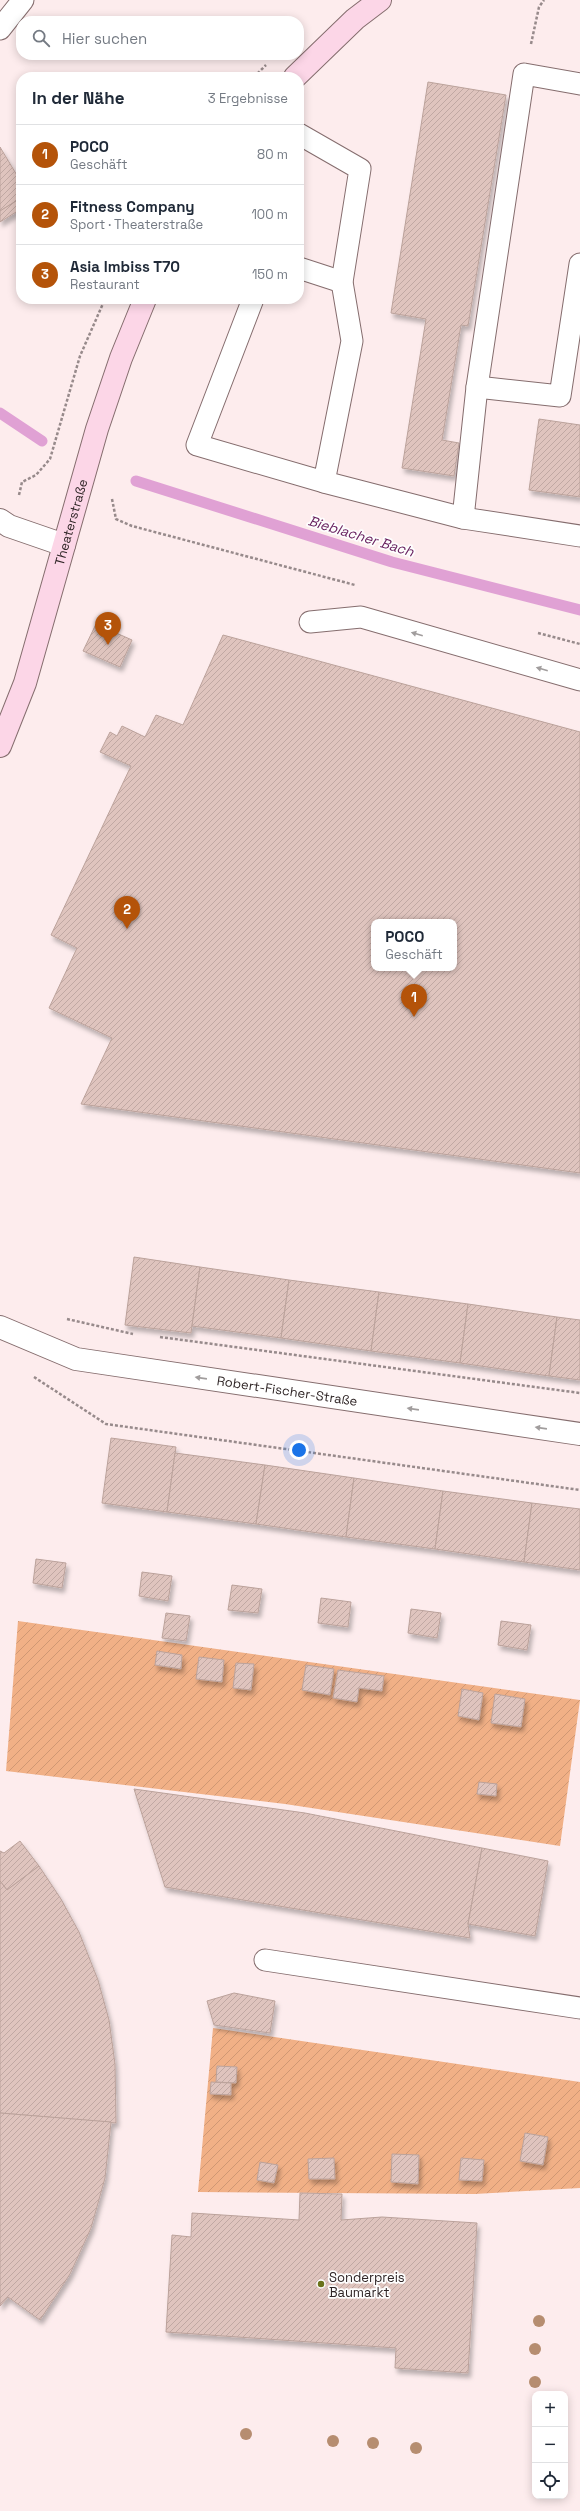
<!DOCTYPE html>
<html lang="de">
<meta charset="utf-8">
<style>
:root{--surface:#fff;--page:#f2f2f3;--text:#1f2937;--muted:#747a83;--line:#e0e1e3;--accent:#b45309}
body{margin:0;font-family:"Space Grotesk",sans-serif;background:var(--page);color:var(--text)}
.controls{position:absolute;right:12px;bottom:12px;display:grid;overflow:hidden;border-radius:8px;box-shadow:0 2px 10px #0003}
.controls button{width:36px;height:36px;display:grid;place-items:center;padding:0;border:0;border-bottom:1px solid var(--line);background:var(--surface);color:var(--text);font:20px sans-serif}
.you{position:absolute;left:299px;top:1450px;width:14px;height:14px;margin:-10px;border:3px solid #fff;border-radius:50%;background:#1a73e8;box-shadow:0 0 0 6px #1a73e833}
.badge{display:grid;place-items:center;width:26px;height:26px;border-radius:50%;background:var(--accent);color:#fff;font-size:13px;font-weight:700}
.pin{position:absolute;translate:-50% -33px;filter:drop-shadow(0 1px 2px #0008)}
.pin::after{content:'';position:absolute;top:21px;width:14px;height:12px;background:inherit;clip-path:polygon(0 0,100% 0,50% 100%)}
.popup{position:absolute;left:371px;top:919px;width:86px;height:52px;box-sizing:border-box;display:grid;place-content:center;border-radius:8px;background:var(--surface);filter:drop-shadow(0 1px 3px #0005);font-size:13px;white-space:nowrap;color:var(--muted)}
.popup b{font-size:15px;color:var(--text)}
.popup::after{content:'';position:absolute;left:50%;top:100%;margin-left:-8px;border:8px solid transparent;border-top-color:var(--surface)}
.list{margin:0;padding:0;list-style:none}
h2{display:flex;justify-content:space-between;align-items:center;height:52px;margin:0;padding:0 16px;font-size:17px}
h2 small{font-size:13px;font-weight:400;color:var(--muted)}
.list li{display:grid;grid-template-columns:26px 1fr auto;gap:12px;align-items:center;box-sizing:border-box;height:60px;padding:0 16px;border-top:1px solid var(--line)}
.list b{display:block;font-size:15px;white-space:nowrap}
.list p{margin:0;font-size:13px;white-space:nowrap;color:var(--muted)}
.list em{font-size:13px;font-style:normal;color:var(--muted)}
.icon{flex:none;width:22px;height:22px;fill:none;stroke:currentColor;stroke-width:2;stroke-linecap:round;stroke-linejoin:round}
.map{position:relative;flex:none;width:580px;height:2511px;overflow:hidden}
.search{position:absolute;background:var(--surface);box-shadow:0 2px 10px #0003;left:16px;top:16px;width:288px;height:44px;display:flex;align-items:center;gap:10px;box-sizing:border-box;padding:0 14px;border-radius:16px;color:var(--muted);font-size:15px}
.panel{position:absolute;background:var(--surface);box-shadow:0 2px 10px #0003;left:16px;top:72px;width:288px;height:232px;border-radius:16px}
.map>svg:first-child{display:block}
</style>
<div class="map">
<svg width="580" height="2511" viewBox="0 0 580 2511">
<defs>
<pattern id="garden-furrows" width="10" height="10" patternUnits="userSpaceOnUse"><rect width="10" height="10" fill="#f1b086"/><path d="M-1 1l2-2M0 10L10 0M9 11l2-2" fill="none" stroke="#cf9774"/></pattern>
<pattern id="building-hatch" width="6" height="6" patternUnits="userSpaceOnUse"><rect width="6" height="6" fill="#dfc4be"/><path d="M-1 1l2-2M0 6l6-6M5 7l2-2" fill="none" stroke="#c0a8a3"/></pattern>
<filter id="shadow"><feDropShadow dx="2.5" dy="4.5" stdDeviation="2" flood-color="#0004"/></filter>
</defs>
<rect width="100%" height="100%" fill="#fdeced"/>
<g fill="url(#garden-furrows)">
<polygon points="18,1621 580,1700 560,1846 285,1804 6,1771"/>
<polygon points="213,2028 580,2082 580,2188 475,2194 198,2192"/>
</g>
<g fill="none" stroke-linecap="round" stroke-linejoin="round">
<g stroke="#e0a1d4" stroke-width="11">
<polyline points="0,413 42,441"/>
<polyline points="136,481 392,562 580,610"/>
</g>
</g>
<g fill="url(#building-hatch)" stroke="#bba29b" fill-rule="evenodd" filter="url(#shadow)">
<polygon points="428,82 506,95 468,326 461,325 442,440 459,443 454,476 402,468 426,319 391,313"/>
<polygon points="0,147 21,182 21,198 0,211"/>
<polygon points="21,198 21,209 0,222 0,211"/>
<polygon points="539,419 580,425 580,497 529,490"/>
<polygon points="96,624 132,640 120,667 83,651"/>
<path d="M223,635L580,732V1173L81,1104L112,1038L49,1008L77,948L51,935L131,766L100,752L110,732L117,736L122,726L145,737L156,715L183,725ZM374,922H454V968H374Z"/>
<polygon points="134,1257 200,1267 191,1333 125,1325"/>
<polygon points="200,1267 289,1280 281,1338 192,1326"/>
<polygon points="289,1280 379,1292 371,1351 281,1338"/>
<polygon points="379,1292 468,1304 460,1363 371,1351"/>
<polygon points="468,1304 557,1317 549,1376 460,1363"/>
<polygon points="557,1317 580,1320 580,1380 549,1376"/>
<polygon points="111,1438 176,1447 167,1512 102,1503"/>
<polygon points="175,1453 265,1465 256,1524 167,1512"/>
<polygon points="265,1465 354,1478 346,1537 256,1524"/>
<polygon points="354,1478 443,1491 435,1549 346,1537"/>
<polygon points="443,1491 532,1503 524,1562 435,1549"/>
<polygon points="532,1503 580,1509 580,1570 524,1562"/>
<polygon points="36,1559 66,1563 62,1588 33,1583"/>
<polygon points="142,1572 172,1576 168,1601 139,1596"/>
<polygon points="232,1585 262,1589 258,1613 228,1610"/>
<polygon points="321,1598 351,1602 348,1627 318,1623"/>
<polygon points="411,1609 441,1613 437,1638 408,1633"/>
<polygon points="166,1613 190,1616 186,1641 162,1638"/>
<polygon points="501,1621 531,1625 527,1650 498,1645"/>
<polygon points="157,1651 182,1655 181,1669 155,1665"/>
<polygon points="199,1657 224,1660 222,1682 196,1679"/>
<polygon points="236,1663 254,1664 251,1690 233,1688"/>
<polygon points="306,1665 334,1669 330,1695 302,1690"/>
<polygon points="338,1670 384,1676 382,1691 359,1688 357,1702 333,1698"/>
<polygon points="462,1689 483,1693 479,1720 458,1716"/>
<polygon points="495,1694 525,1699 521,1727 491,1723"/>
<polygon points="479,1782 497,1784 496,1796 477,1794"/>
<polygon points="134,1789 305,1813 482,1848 468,1924 470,1938 165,1887"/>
<polygon points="20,1841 39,1866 7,1890 0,1881 0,1851 4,1853"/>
<polygon points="482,1848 548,1861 535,1936 468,1924"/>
<polygon points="39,1866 61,1899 79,1932 98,1980 109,2020 115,2064 116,2123 0,2113 0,1881 7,1890"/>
<polygon points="234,1993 275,2001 270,2033 214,2025 207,2001"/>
<polygon points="217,2066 237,2067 236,2083 216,2082"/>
<polygon points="211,2082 231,2083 231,2095 210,2094"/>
<polygon points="0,2113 111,2122 105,2178 91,2228 70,2274 40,2320 8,2297 0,2306"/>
<polygon points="525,2133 548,2137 543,2165 520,2161"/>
<polygon points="392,2154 419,2155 418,2184 391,2182"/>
<polygon points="334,2158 335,2179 309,2179 308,2159"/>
<polygon points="461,2158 484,2160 482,2181 459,2180"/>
<polygon points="260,2162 278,2165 274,2183 257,2180"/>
<polygon points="300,2193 342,2194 341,2220 382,2217 477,2223 468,2373 395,2368 396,2348 166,2332 172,2235 191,2237 192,2213 299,2220"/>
</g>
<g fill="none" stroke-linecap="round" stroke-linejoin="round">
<defs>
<g id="service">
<polyline points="0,29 23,0"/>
<polyline points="299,268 342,282"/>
<polyline points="253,299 197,445 324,482 352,341 342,282 360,169 299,134"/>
<polyline points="477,387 560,396 580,264"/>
<polyline points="324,482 463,518 477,387 524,74 580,84"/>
<polyline points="463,518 580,536"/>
<polyline points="310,622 361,617 580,680"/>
<polyline points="265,1960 580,2008"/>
</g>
<g id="minor">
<polyline points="0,520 9,526 64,545"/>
<path id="s1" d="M0,1327L76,1359L580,1434"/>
</g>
<g id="secondary">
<polyline points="295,77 355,19 380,0"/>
<path id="s2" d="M0,746L25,683L97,429L121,358L145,299"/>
</g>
</defs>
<use href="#service" stroke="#856d6e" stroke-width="23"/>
<use href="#minor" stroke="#856d6e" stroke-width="24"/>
<use href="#secondary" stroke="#856d6e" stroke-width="24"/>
<g stroke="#978a8b" stroke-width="2.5" stroke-dasharray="3 2" stroke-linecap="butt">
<polyline points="531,44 539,7 544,0"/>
<polyline points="254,77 266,65"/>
<polyline points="19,495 22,482 36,475 50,459 80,356 105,299"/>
<polyline points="112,499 116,519 132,526 355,585"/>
<polyline points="538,633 580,644"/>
<polyline points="67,1319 133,1334"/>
<polyline points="160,1337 580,1393"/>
<polyline points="34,1377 106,1424 580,1490"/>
</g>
<use href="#service" stroke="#fff" stroke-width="21"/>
<use href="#minor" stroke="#fff" stroke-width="22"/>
<use href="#secondary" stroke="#fcd6e7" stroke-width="22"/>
</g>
<g fill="#b68d70">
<circle cx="539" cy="2321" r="6"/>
<circle cx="535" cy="2349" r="6"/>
<circle cx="535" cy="2382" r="6"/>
<circle cx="246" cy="2434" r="6"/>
<circle cx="333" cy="2441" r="6"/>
<circle cx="373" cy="2443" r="6"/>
<circle cx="416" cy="2448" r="6"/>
</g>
<defs><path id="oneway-solid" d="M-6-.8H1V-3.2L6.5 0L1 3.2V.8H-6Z"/></defs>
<g fill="#a19d9d">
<use href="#oneway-solid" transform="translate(417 634) rotate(-164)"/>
<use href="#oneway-solid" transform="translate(542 669) rotate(-164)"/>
<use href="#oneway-solid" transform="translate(201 1378) rotate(-172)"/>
<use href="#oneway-solid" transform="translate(413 1409) rotate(-172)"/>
<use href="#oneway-solid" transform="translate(541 1428) rotate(-172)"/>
</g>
<circle fill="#6a721a" stroke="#fefefe" stroke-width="1.5" cx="321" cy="2284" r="4"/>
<g text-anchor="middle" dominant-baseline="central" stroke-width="3.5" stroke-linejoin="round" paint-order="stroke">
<g font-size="13" fill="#2f2526" stroke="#fefefe">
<text stroke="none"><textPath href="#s2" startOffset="235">Theaterstraße</textPath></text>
<text stroke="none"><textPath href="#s1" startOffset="296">Robert-Fischer-Straße</textPath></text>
</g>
<g font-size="13" fill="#2f2526" stroke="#fefefe" text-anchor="start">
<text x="329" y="2277">Sonderpreis<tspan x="329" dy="15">Baumarkt</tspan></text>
</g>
<g font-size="14" font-style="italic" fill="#661e5d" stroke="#fefefe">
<text transform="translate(361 536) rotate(17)">Bieblacher Bach</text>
</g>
</g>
</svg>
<div class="controls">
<button>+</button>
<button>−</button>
<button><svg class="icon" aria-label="locate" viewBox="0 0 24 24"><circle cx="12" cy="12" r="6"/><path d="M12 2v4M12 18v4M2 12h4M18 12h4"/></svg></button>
</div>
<div class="you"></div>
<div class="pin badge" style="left:414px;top:1017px">1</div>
<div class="popup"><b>POCO</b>Geschäft</div>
<div class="pin badge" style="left:127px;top:929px">2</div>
<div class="pin badge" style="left:108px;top:645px">3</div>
<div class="search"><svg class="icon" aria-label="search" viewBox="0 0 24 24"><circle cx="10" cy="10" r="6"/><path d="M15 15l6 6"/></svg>Hier suchen</div>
<section class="panel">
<h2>In der Nähe<small>3 Ergebnisse</small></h2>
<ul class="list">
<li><span class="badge">1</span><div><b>POCO</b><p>Geschäft</p></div><em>80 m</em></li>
<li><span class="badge">2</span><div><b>Fitness Company</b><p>Sport · Theaterstraße</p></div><em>100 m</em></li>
<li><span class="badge">3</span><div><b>Asia Imbiss T70</b><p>Restaurant</p></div><em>150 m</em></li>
</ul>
</section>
</div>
